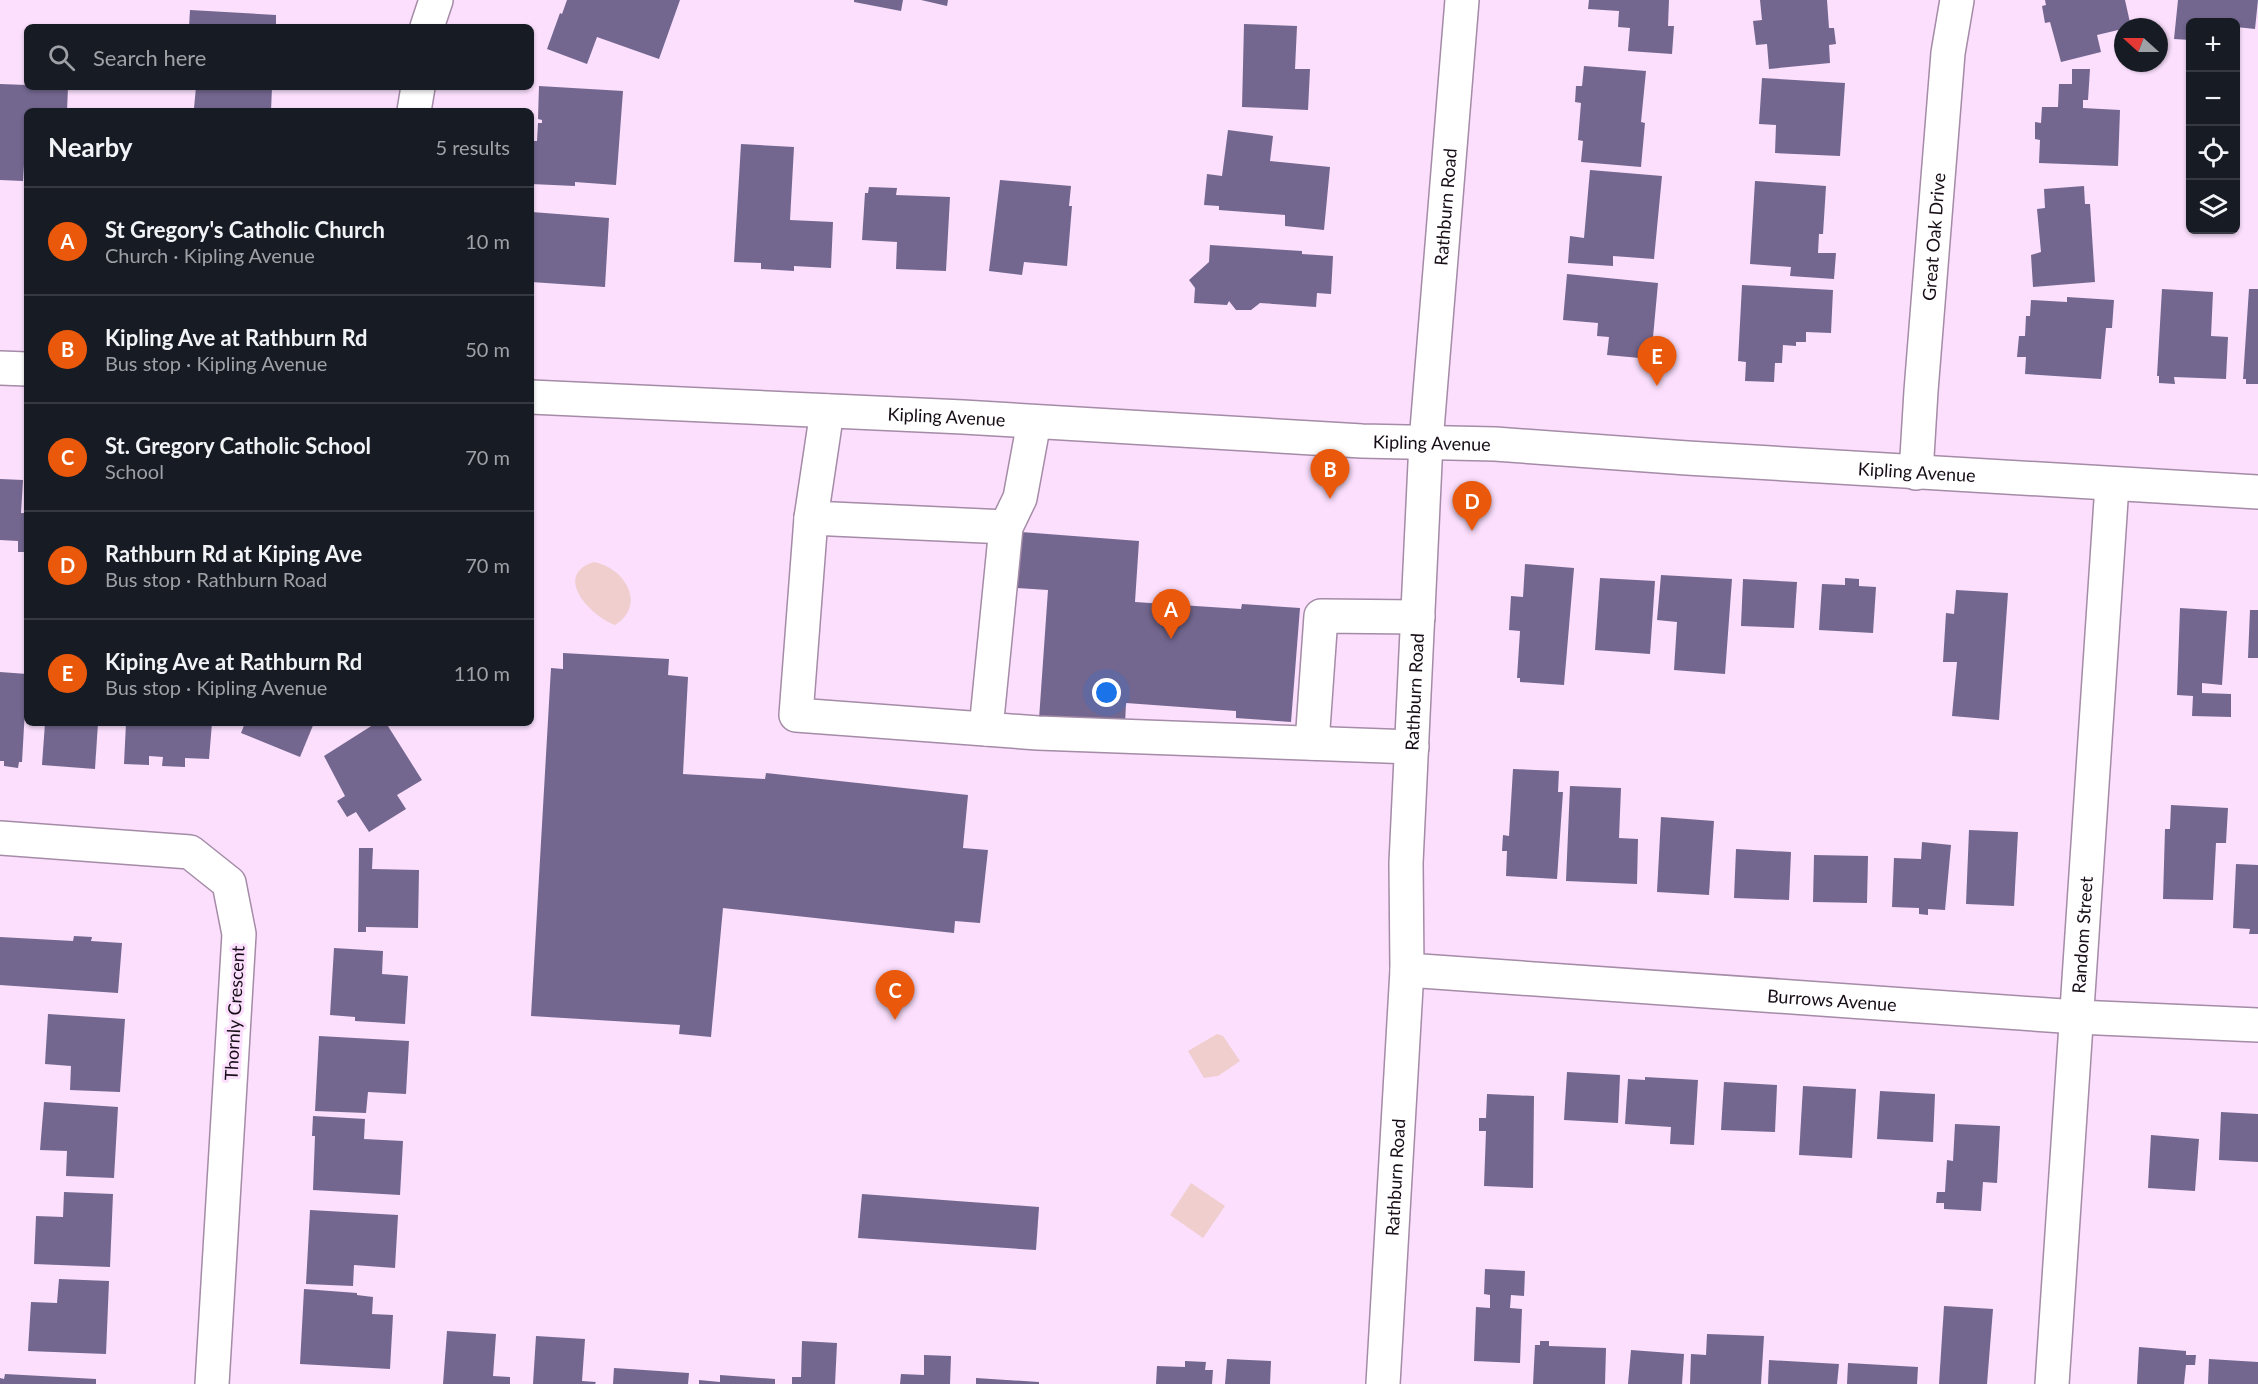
<!DOCTYPE html>
<meta charset="utf-8">
<style>
:root{--surface:#171b24;--page:#242831;--text:#f1f3f6;--muted:#9ea1a6;--line:#363941;--accent:#ea580c}
body{margin:0;font-family:Lato,sans-serif;background:var(--page);color:var(--text)}
.controls{position:absolute;right:18px;top:18px;display:grid;overflow:hidden;border-radius:9px;box-shadow:0 2px 4px #0004}
.controls button{width:54px;height:54px;display:grid;place-items:center;padding:0;border:0;border-bottom:2px solid var(--line);background:var(--surface);color:var(--text);font:30px sans-serif}
.compass{position:absolute;left:2114px;top:18px;width:54px;height:54px;border-radius:50%;background:var(--surface);box-shadow:0 2px 4px #0004;rotate:291deg}
.you{position:absolute;left:1107px;top:693px;width:21px;height:21px;margin:-15px;border:4px solid #fff;border-radius:50%;background:#1a73e8;box-shadow:0 0 0 9px #1a73e833}
.badge{display:grid;place-items:center;width:39px;height:39px;border-radius:50%;background:var(--accent);color:#fff;font-size:20px;font-weight:700}
.pin{position:absolute;translate:-50% -50px;filter:drop-shadow(0 2px 3px #0008)}
.pin::after{content:'';position:absolute;top:32px;width:21px;height:18px;background:inherit;clip-path:polygon(0 0,100% 0,50% 100%)}
.list{margin:0;padding:0;list-style:none}
h2{display:flex;justify-content:space-between;align-items:center;height:78px;margin:0;padding:0 24px;font-size:26px}
h2 small{font-size:20px;font-weight:400;color:var(--muted)}
.list li{display:grid;grid-template-columns:39px 1fr auto;gap:18px;align-items:center;box-sizing:border-box;height:108px;padding:0 24px;border-top:2px solid var(--line)}
.list b{display:block;font-size:22px;white-space:nowrap}
.list p{margin:0;font-size:20px;white-space:nowrap;color:var(--muted)}
.list em{font-size:20px;font-style:normal;color:var(--muted)}
.icon{flex:none;width:33px;height:33px;fill:none;stroke:currentColor;stroke-width:2;stroke-linecap:round;stroke-linejoin:round}
.map{position:relative;flex:none;width:2258px;height:1384px;overflow:hidden}
.search{position:absolute;background:var(--surface);box-shadow:0 2px 4px #0004;left:24px;top:24px;width:510px;height:66px;display:flex;align-items:center;gap:15px;box-sizing:border-box;padding:0 21px;border-radius:9px;color:var(--muted);font-size:22px}
.panel{position:absolute;background:var(--surface);box-shadow:0 2px 4px #0004;left:24px;top:108px;width:510px;height:618px;border-radius:9px}
.map>svg:first-child{display:block}
</style>
<div class="map">
<svg width="2258" height="1384" viewBox="0 0 2258 1384">
<rect width="100%" height="100%" fill="#fbdffd"/>
<g fill="#f0cece">
<path d="M594,562C625,568 647,605 615,625C590,616 552,575 594,562Z"/>
<polygon points="1217,1034 1223,1036 1240,1061 1218,1076 1204,1078 1188,1051"/>
<polygon points="1191,1183 1225,1206 1203,1238 1170,1215"/>
</g>
<g fill="#73678f">
<polygon points="567,0 680,0 659,59 597,37 587,64 547,49 560,13 562,14"/>
<polygon points="854,0 903,0 901,11 854,2"/>
<polygon points="921,0 948,0 947,6"/>
<polygon points="1589,0 1669,0 1668,26 1674,26 1672,54 1628,51 1630,28 1618,27 1619,11 1588,9"/>
<polygon points="1760,0 1827,0 1829,28 1834,28 1836,44 1829,45 1830,63 1769,69 1767,44 1756,45 1753,21 1762,20"/>
<polygon points="2045,0 2125,0 2131,27 2097,35 2101,52 2061,62 2050,22 2045,23 2042,6 2046,5"/>
<polygon points="2178,0 2258,0 2255,29 2236,27 2236,22 2190,22 2190,40 2174,39"/>
<polygon points="190,10 276,15 276,27 189,27"/>
<polygon points="1244,24 1297,26 1295,69 1310,69 1308,110 1242,107"/>
<polygon points="1584,66 1646,71 1641,122 1645,123 1641,167 1581,162 1583,141 1578,140 1581,103 1575,102 1576,86 1582,86"/>
<polygon points="2072,69 2090,69 2088,100 2083,100 2083,108 2120,110 2118,166 2039,163 2040,140 2035,139 2035,122 2041,123 2042,107 2058,107 2059,84 2072,84"/>
<polygon points="1762,78 1845,83 1840,156 1775,153 1776,125 1759,124"/>
<polygon points="0,84 27,85 27,87 68,87 67,111 27,111 27,149 25,149 23,181 0,180"/>
<polygon points="539,86 623,91 616,185 575,182 575,186 531,184 533,141 537,141 538,123 542,123 542,120 538,119"/>
<polygon points="196,87 272,87 271,111 194,108"/>
<polygon points="1228,130 1273,136 1270,161 1330,167 1324,230 1285,226 1285,215 1219,210 1219,206 1204,205 1207,174 1222,176"/>
<polygon points="741,144 794,147 790,220 833,222 831,268 794,266 794,271 761,269 761,263 734,262"/>
<polygon points="1590,170 1662,176 1654,259 1613,256 1613,266 1568,263 1570,236 1584,238"/>
<polygon points="1000,180 1071,186 1069,206 1072,206 1067,266 1024,262 1022,275 989,271"/>
<polygon points="1755,181 1826,186 1823,234 1819,234 1818,253 1836,253 1834,279 1790,276 1791,267 1750,264"/>
<polygon points="2084,186 2085,204 2090,204 2095,282 2033,287 2031,255 2041,252 2037,209 2045,208 2044,189"/>
<polygon points="869,187 897,188 896,195 950,197 946,271 896,269 897,242 862,240 865,193 868,193"/>
<polygon points="532,212 609,218 605,287 531,282"/>
<polygon points="1210,245 1302,251 1302,254 1333,256 1331,294 1317,293 1316,307 1260,303 1251,310 1236,310 1229,301 1227,305 1194,303 1195,288 1189,280 1209,262"/>
<polygon points="1567,274 1658,283 1651,359 1607,355 1609,337 1597,336 1598,323 1563,320"/>
<polygon points="1742,285 1833,290 1831,333 1806,332 1806,342 1796,342 1796,346 1783,345 1782,363 1775,363 1774,382 1745,381 1746,362 1738,361"/>
<polygon points="2162,289 2213,292 2211,336 2228,337 2226,379 2174,377 2175,384 2159,383 2159,376 2157,376"/>
<polygon points="2249,289 2258,289 2258,384 2246,384 2246,379 2243,379"/>
<polygon points="2067,297 2114,300 2112,328 2106,328 2101,379 2025,374 2026,357 2017,357 2019,336 2025,336 2026,316 2030,316 2031,300 2067,302"/>
<polygon points="0,479 23,480 21,513 27,513 27,552 18,552 18,541 0,540"/>
<polygon points="1021,532 1139,541 1135,602 1241,609 1242,604 1300,608 1291,722 1236,718 1236,711 1126,703 1125,725 1039,719 1048,590 1017,588"/>
<polygon points="1525,564 1574,568 1564,685 1520,682 1520,678 1517,678 1520,631 1509,630 1511,596 1523,597"/>
<polygon points="1661,575 1732,579 1725,674 1674,670 1677,622 1657,620"/>
<polygon points="1600,578 1655,581 1650,654 1595,650"/>
<polygon points="1845,578 1859,579 1859,586 1876,587 1873,633 1819,630 1822,584 1845,585"/>
<polygon points="1743,579 1797,582 1794,628 1741,626"/>
<polygon points="1956,590 2008,593 1999,720 1952,716 1957,662 1943,662 1946,613 1954,614"/>
<polygon points="2180,608 2227,611 2222,685 2202,683 2202,693 2231,694 2231,717 2192,716 2193,696 2177,695"/>
<polygon points="2250,610 2258,610 2258,658 2248,658"/>
<polygon points="563,653 669,659 668,675 688,677 683,774 765,779 766,773 968,795 963,848 988,850 980,923 955,921 954,933 723,908 711,1037 679,1034 680,1025 531,1016 551,668 563,669"/>
<polygon points="0,672 27,674 22,762 19,762 18,768 4,766 4,761 0,761"/>
<polygon points="45,723 98,723 95,769 42,765"/>
<polygon points="126,723 212,723 209,759 185,758 185,767 162,766 163,757 149,756 149,765 124,764"/>
<polygon points="245,723 314,723 300,757 241,733"/>
<polygon points="376,723 386,723 422,780 397,795 406,809 369,832 356,812 347,817 337,801 345,796 324,756"/>
<polygon points="1513,769 1559,771 1558,792 1563,792 1557,879 1506,876 1507,851 1502,851 1503,835 1509,836"/>
<polygon points="1570,786 1621,788 1619,838 1638,839 1637,884 1566,881"/>
<polygon points="2171,805 2228,808 2226,843 2216,843 2213,900 2163,899 2165,829 2170,829"/>
<polygon points="1661,817 1714,821 1709,895 1657,892"/>
<polygon points="1969,830 2018,832 2014,906 1966,904"/>
<polygon points="1922,842 1951,845 1945,910 1928,909 1928,915 1919,914 1919,908 1892,907 1894,858 1921,859"/>
<polygon points="359,848 373,848 372,869 419,870 418,928 366,927 366,932 358,932"/>
<polygon points="1736,849 1791,852 1789,900 1734,898"/>
<polygon points="1814,855 1868,856 1867,903 1813,902"/>
<polygon points="2236,864 2258,865 2258,934 2249,934 2250,929 2233,928"/>
<polygon points="74,936 92,937 91,941 122,943 118,993 0,985 0,937 73,941"/>
<polygon points="334,948 383,951 382,974 408,976 405,1024 355,1021 355,1017 330,1015"/>
<polygon points="48,1014 125,1019 120,1092 70,1090 71,1066 45,1064"/>
<polygon points="319,1036 409,1041 406,1094 368,1092 366,1113 315,1111"/>
<polygon points="1567,1072 1620,1075 1618,1123 1564,1120"/>
<polygon points="1645,1077 1698,1080 1694,1145 1670,1144 1671,1127 1625,1124 1628,1079 1645,1080"/>
<polygon points="1724,1082 1777,1085 1775,1132 1721,1130"/>
<polygon points="1803,1086 1856,1089 1852,1158 1799,1155"/>
<polygon points="1880,1091 1935,1094 1933,1142 1877,1139"/>
<polygon points="1487,1094 1534,1096 1533,1188 1484,1186 1486,1131 1479,1131 1479,1118 1486,1118"/>
<polygon points="44,1102 118,1107 114,1178 66,1176 67,1151 40,1150"/>
<polygon points="2221,1112 2258,1114 2258,1162 2219,1160"/>
<polygon points="313,1116 365,1119 364,1139 403,1141 400,1195 313,1190 315,1136 312,1136"/>
<polygon points="1955,1124 2000,1126 1997,1183 1983,1182 1981,1211 1944,1209 1944,1203 1936,1203 1937,1192 1945,1192 1947,1160 1953,1161"/>
<polygon points="2151,1135 2199,1139 2195,1191 2148,1188"/>
<polygon points="64,1192 113,1194 110,1267 34,1264 36,1216 63,1217"/>
<polygon points="862,1194 1039,1207 1036,1250 858,1238"/>
<polygon points="310,1210 398,1215 395,1268 354,1265 353,1286 306,1284"/>
<polygon points="1485,1269 1525,1271 1524,1296 1511,1295 1510,1308 1522,1309 1520,1363 1474,1361 1476,1307 1490,1308 1490,1295 1484,1294"/>
<polygon points="59,1279 109,1281 106,1354 28,1351 31,1302 57,1303"/>
<polygon points="304,1289 357,1293 357,1295 373,1297 372,1314 393,1315 390,1369 300,1364"/>
<polygon points="1944,1306 1993,1309 1987,1384 1939,1384"/>
<polygon points="447,1331 496,1334 493,1376 510,1377 510,1384 443,1384"/>
<polygon points="1707,1334 1764,1336 1761,1384 1690,1384 1691,1354 1706,1355"/>
<polygon points="536,1336 585,1339 582,1381 596,1382 595,1384 533,1384"/>
<polygon points="802,1341 837,1343 835,1384 792,1384 792,1377 801,1377"/>
<polygon points="1540,1341 1549,1341 1549,1346 1606,1348 1605,1384 1533,1384 1535,1345 1540,1345"/>
<polygon points="2139,1347 2186,1351 2186,1355 2196,1355 2195,1365 2186,1365 2184,1384 2137,1384"/>
<polygon points="1631,1350 1684,1354 1682,1384 1628,1384"/>
<polygon points="924,1355 951,1356 950,1384 900,1384 901,1374 924,1375"/>
<polygon points="1227,1359 1271,1361 1270,1384 1225,1384"/>
<polygon points="2209,1359 2258,1362 2258,1384 2208,1384"/>
<polygon points="1769,1360 1839,1364 1837,1384 1768,1384"/>
<polygon points="1185,1361 1206,1362 1205,1370 1213,1370 1212,1384 1156,1384 1157,1366 1185,1367"/>
<polygon points="1848,1363 1918,1367 1917,1384 1847,1384"/>
<polygon points="614,1368 689,1373 688,1384 613,1384"/>
<polygon points="5,1374 96,1379 96,1384 0,1384 0,1378 4,1379"/>
<polygon points="720,1375 775,1379 775,1384 699,1384 699,1380 720,1382"/>
<polygon points="976,1378 1039,1382 1039,1384 976,1384"/>
</g>
<g fill="none" stroke-linecap="round" stroke-linejoin="round">
<defs>
<g id="minor">
<polyline points="427,27 436,0"/>
<polyline points="414,111 418,87"/>
<polyline points="827,411 811,518 796,715 1038,733 1412,747"/>
<path id="s1" d="M1916,473L1921,391L1948,53L1957,0"/>
<polyline points="811,518 1006,527"/>
<polyline points="986,729 1006,527 1020,498 1034,422"/>
<polyline points="1312,743 1321,616 1418,617"/>
<polyline points="0,838 190,852 229,883 239,934 212,1384"/>
<path id="s2" d="M1407,970L2077,1017L2258,1025"/>
<path id="s3" d="M1383,1384L1407,970L1406,863L1426,442L1462,0"/>
<path id="s4" d="M2052,1384L2112,485"/>
</g>
<g id="major">
<polyline points="0,368 27,369"/>
<path id="s5" d="M531,397L963,417L1362,441L1495,444L1687,458L2258,492"/>
</g>
</defs>
<use href="#minor" stroke="#a48ba6" stroke-width="36"/>
<use href="#major" stroke="#a48ba6" stroke-width="36"/>
<use href="#minor" stroke="#fff" stroke-width="33"/>
<use href="#major" stroke="#fff" stroke-width="33"/>
</g>
<g text-anchor="middle" dominant-baseline="central" stroke-width="6" stroke-linejoin="round" paint-order="stroke">
<g font-size="18" fill="#170d17" stroke="#fbdffd">
<text stroke="none"><textPath href="#s3" startOffset="1179">Rathburn Road</textPath></text>
<text stroke="none"><textPath href="#s1" startOffset="237">Great Oak Drive</textPath></text>
<text stroke="none"><textPath href="#s5" startOffset="416">Kipling Avenue</textPath></text>
<text stroke="none"><textPath href="#s5" startOffset="902">Kipling Avenue</textPath></text>
<text stroke="none"><textPath href="#s5" startOffset="1388">Kipling Avenue</textPath></text>
<text stroke="none"><textPath href="#s3" startOffset="693">Rathburn Road</textPath></text>
<text stroke="none"><textPath href="#s4" startOffset="450">Random Street</textPath></text>
<text stroke="none"><textPath href="#s2" startOffset="426">Burrows Avenue</textPath></text>
<text transform="translate(234 1013) rotate(-87)">Thornly Crescent</text>
<text stroke="none"><textPath href="#s3" startOffset="207">Rathburn Road</textPath></text>
</g>
</g>
</svg>
<div class="controls">
<button>+</button>
<button>−</button>
<button><svg class="icon" aria-label="locate" viewBox="0 0 24 24"><circle cx="12" cy="12" r="6"/><path d="M12 2v4M12 18v4M2 12h4M18 12h4"/></svg></button>
<button><svg class="icon" aria-label="layers" viewBox="0 0 24 24"><path d="M12 4l9 5-9 5-9-5zM3 14l9 5 9-5"/></svg></button>
</div>
<svg class="compass" viewBox="-18 -18 36 36"><path d="M0-13l5 13h-10z" fill="#e53935"/><path d="M0 13l5-13h-10z" fill="#9ea1a6"/></svg>
<div class="you"></div>
<div class="pin badge" style="left:1171px;top:639px">A</div>
<div class="pin badge" style="left:1330px;top:499px">B</div>
<div class="pin badge" style="left:895px;top:1020px">C</div>
<div class="pin badge" style="left:1472px;top:531px">D</div>
<div class="pin badge" style="left:1657px;top:386px">E</div>
<div class="search"><svg class="icon" aria-label="search" viewBox="0 0 24 24"><circle cx="10" cy="10" r="6"/><path d="M15 15l6 6"/></svg>Search here</div>
<section class="panel">
<h2>Nearby<small>5 results</small></h2>
<ul class="list">
<li><span class="badge">A</span><div><b>St Gregory's Catholic Church</b><p>Church · Kipling Avenue</p></div><em>10 m</em></li>
<li><span class="badge">B</span><div><b>Kipling Ave at Rathburn Rd</b><p>Bus stop · Kipling Avenue</p></div><em>50 m</em></li>
<li><span class="badge">C</span><div><b>St. Gregory Catholic School</b><p>School</p></div><em>70 m</em></li>
<li><span class="badge">D</span><div><b>Rathburn Rd at Kiping Ave</b><p>Bus stop · Rathburn Road</p></div><em>70 m</em></li>
<li><span class="badge">E</span><div><b>Kiping Ave at Rathburn Rd</b><p>Bus stop · Kipling Avenue</p></div><em>110 m</em></li>
</ul>
</section>
</div>
